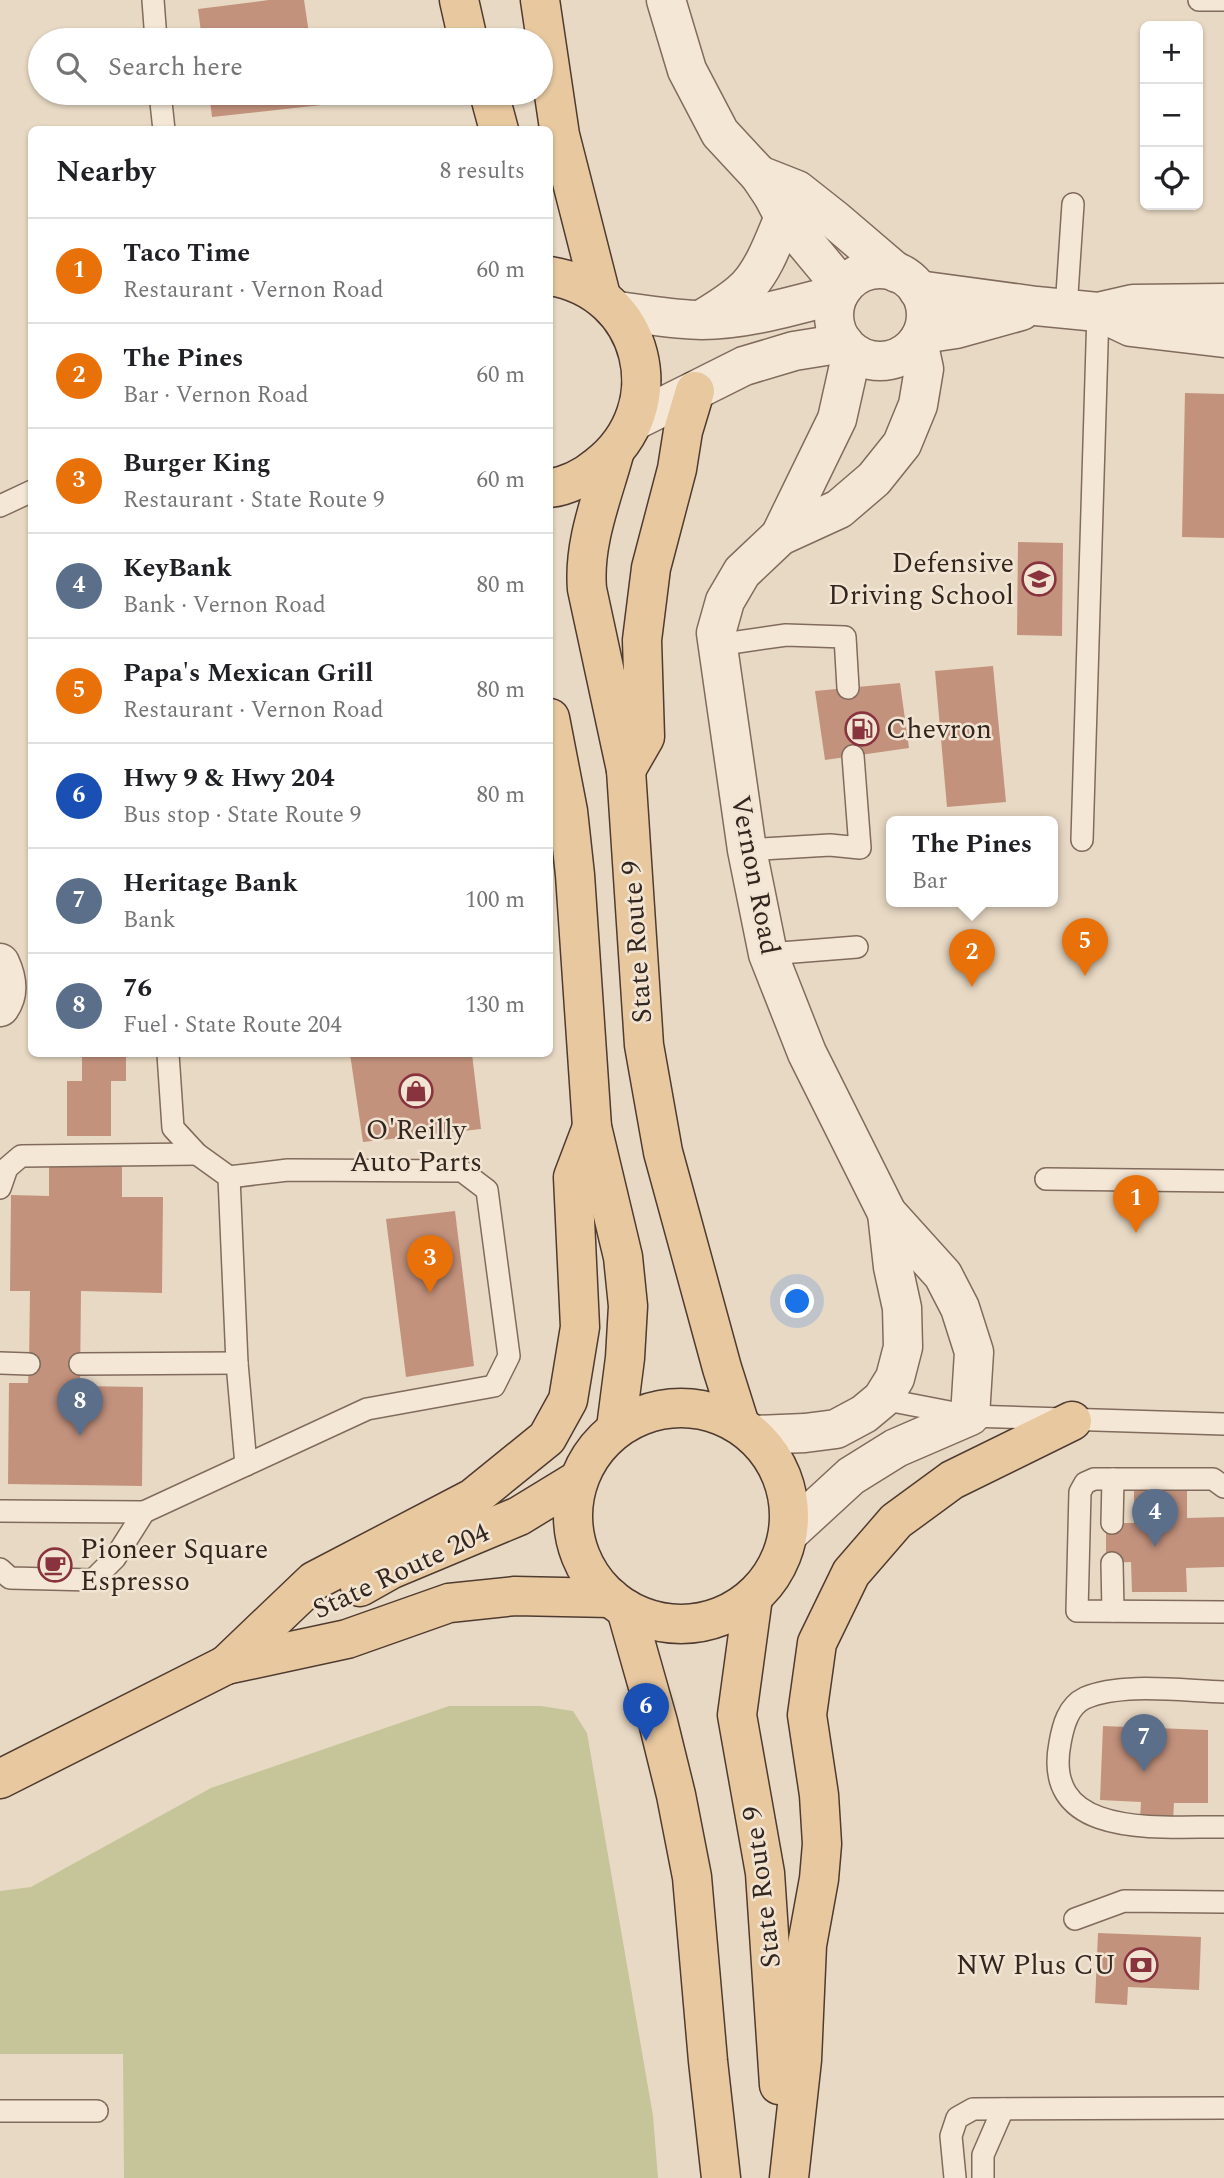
<!DOCTYPE html>
<meta charset="utf-8">
<style>
:root{--surface:#fff;--page:#f6f6f6;--text:#202124;--muted:#757577;--line:#e0e0e0;--accent:#111827}
body{margin:0;font-family:Spectral,serif;background:var(--page);color:var(--text)}
.controls{position:absolute;right:21px;top:21px;display:grid;overflow:hidden;border-radius:10px;box-shadow:0 2px 5px #0004}
.controls button{width:63px;height:63px;display:grid;place-items:center;padding:0;border:0;border-bottom:2px solid var(--line);background:var(--surface);color:var(--text);font:35px sans-serif}
.you{position:absolute;left:798px;top:1302px;width:24px;height:24px;margin:-18px;border:5px solid #fff;border-radius:50%;background:#1a73e8;box-shadow:0 0 0 10px #1a73e833}
.badge{display:grid;place-items:center;width:46px;height:46px;border-radius:50%;background:var(--accent);color:#fff;font-size:23px;font-weight:700}
.pin{position:absolute;translate:-50% -58px;filter:drop-shadow(0 2px 4px #0008)}
.pin::after{content:'';position:absolute;top:37px;width:24px;height:21px;background:inherit;clip-path:polygon(0 0,100% 0,50% 100%)}
.popup{position:absolute;left:886px;top:816px;width:172px;height:91px;box-sizing:border-box;display:grid;place-content:center;border-radius:10px;background:var(--surface);filter:drop-shadow(0 2px 5px #0005);font-size:23px;white-space:nowrap;color:var(--muted)}
.popup b{font-size:26px;color:var(--text)}
.popup::after{content:'';position:absolute;left:50%;top:100%;margin-left:-14px;border:14px solid transparent;border-top-color:var(--surface)}
.list{margin:0;padding:0;list-style:none}
h2{display:flex;justify-content:space-between;align-items:center;height:91px;margin:0;padding:0 28px;font-size:30px}
h2 small{font-size:23px;font-weight:400;color:var(--muted)}
.list li{display:grid;grid-template-columns:46px 1fr auto;gap:21px;align-items:center;box-sizing:border-box;height:105px;padding:0 28px;border-top:2px solid var(--line)}
.list b{display:block;font-size:26px;white-space:nowrap}
.list p{margin:0;font-size:23px;white-space:nowrap;color:var(--muted)}
.list em{font-size:23px;font-style:normal;color:var(--muted)}
.icon{flex:none;width:38px;height:38px;fill:none;stroke:currentColor;stroke-width:2;stroke-linecap:round;stroke-linejoin:round}
.map{position:relative;flex:none;width:1224px;height:2178px;overflow:hidden}
.search{position:absolute;background:var(--surface);box-shadow:0 2px 5px #0004;left:28px;top:28px;width:525px;height:77px;display:flex;align-items:center;gap:18px;box-sizing:border-box;padding:0 24px;border-radius:38px;color:var(--muted);font-size:26px}
.panel{position:absolute;background:var(--surface);box-shadow:0 2px 5px #0004;left:28px;top:126px;width:525px;height:931px;border-radius:10px}
.map>svg:first-child{display:block}
</style>
<div class="map">
<svg width="1224" height="2178" viewBox="0 0 1224 2178">
<rect width="100%" height="100%" fill="#e8d9c4"/>
<polygon fill="#c5c599" points="449,1706 541,1706 573,1711 587,1733 653,2116 658,2178 124,2178 123,2054 0,2054 0,1891 31,1887 211,1788"/>
<g fill="#c3927d">
<polygon points="269,0 304,0 310,40 202,40 198,9"/>
<polygon points="209,93 319,93 321,105 212,117"/>
<polygon points="1185,393 1224,394 1224,538 1182,537"/>
<polygon points="1018,542 1063,543 1062,636 1017,635"/>
<polygon points="993,666 1006,802 947,807 935,671"/>
<polygon points="900,683 909,748 825,760 815,691"/>
<polygon points="82,1054 126,1054 126,1081 111,1081 111,1136 67,1136 67,1081 82,1081"/>
<polygon points="350,1054 472,1054 481,1129 363,1142"/>
<polygon points="49,1158 122,1159 122,1197 163,1197 162,1293 81,1291 80,1386 143,1387 142,1486 8,1484 9,1383 28,1383 29,1364 30,1291 10,1291 11,1195 49,1196"/>
<polygon points="455,1211 474,1366 406,1377 386,1219"/>
<polygon points="1134,1491 1187,1491 1187,1518 1224,1517 1224,1567 1186,1568 1187,1592 1132,1592 1131,1562 1106,1563 1106,1523 1134,1523"/>
<rect x="41" y="1556" width="27" height="18"/>
<polygon points="1103,1726 1208,1730 1208,1803 1174,1803 1173,1820 1140,1819 1141,1802 1100,1800"/>
<polygon points="1098,1933 1201,1937 1199,1990 1128,1987 1127,2005 1095,2003"/>
</g>
<g fill="none" stroke-linecap="round" stroke-linejoin="round">
<defs>
<g id="service">
<polyline points="153,0 156,40"/>
<polyline points="1199,0 1224,0"/>
<polyline points="160,93 164,130"/>
<polyline points="1066,309 1073,204"/>
<polyline points="0,506 32,491"/>
<polyline points="717,645 786,635 845,637 848,688"/>
<polyline points="1082,840 1098,312"/>
<polyline points="747,850 830,845 860,848 853,756"/>
<polyline points="768,954 857,947"/>
<polyline points="168,1054 173,1128 197,1154 229,1177 237,1363 246,1465"/>
<polyline points="1046,1179 1224,1181"/>
<polyline points="0,1188 7,1168 21,1156 197,1154"/>
<polyline points="0,1363 29,1364"/>
<polyline points="80,1364 237,1363"/>
<polyline points="882,1399 970,1416 1224,1424"/>
<polyline points="1224,1487 1213,1479 1094,1479 1085,1483 1080,1492 1077,1611 1224,1612"/>
<polyline points="0,1511 144,1512 367,1409 494,1386 509,1356 487,1190 462,1171 288,1170 229,1177"/>
<polyline points="1112,1523 1113,1479"/>
<polyline points="1112,1563 1113,1611"/>
<polyline points="0,1569 10,1578 93,1580 115,1558 144,1512"/>
<path d="M1224,1692C1184,1691 1122,1682 1085,1698C1068,1706 1063,1726 1060,1743C1041,1841 1163,1826 1224,1827"/>
<polyline points="1075,1919 1124,1901 1224,1902"/>
<polyline points="0,2111 97,2111"/>
<polyline points="955,2178 951,2136 957,2118 973,2109 1224,2108"/>
<polyline points="983,2178 983,2155 1003,2109"/>
</g>
<g id="minor">
<polyline points="780,536 837,419 852,352"/>
<polyline points="754,1435 805,1433 836,1429 864,1414 882,1399 895,1378 903,1347 902,1308 893,1267 887,1213"/>
<polyline points="789,1533 851,1476 896,1448 970,1416 974,1352 960,1308 943,1275 887,1213 807,1053 768,954 747,850 716,633 725,601 742,572 780,536 839,509 874,479 902,444 918,405 924,369 918,341"/>
</g>
<g id="tertiary">
<polyline points="666,0 687,70 720,133 759,175 773,196 784,217 843,288"/>
<polyline points="759,175 797,190 835,220 897,273"/>
<circle cx="880" cy="315" r="46"/>
<polyline points="918,290 1036,306 1098,312 1133,304 1224,303"/>
<path d="M616,311C644,314 674,320 702,320C748,320 795,305 839,294"/>
<polyline points="1112,318 1131,327 1224,338"/>
<path d="M703,319C718,309 735,300 748,286C765,267 774,240 784,217"/>
<polyline points="922,334 956,329 1021,311"/>
<polyline points="634,421 744,366 794,351 844,343"/>
<path d="M0,963C7,978 10,993 0,1007"/>
</g>
<g id="primary">
<polyline points="459,0 468,40"/>
<polyline points="540,0 560,135 601,296"/>
<polyline points="489,93 499,130"/>
<path d="M550,276C645,291 674,407 598,466C585,477 567,486 550,488"/>
<path d="M614,454C602,498 583,543 587,589L626,770L644,1045L663,1152L722,1368L740,1425"/>
<polyline points="550,718 568,811 575,875 592,1127 623,1257 628,1306 625,1358 616,1428"/>
<polyline points="626,770 645,737 642,640 651,568 677,469 683,431 695,391"/>
<circle cx="681" cy="1516" r="108"/>
<polyline points="360,1587 392,1569 519,1516 578,1480"/>
<polyline points="753,1597 737,1715 765,1873 779,2085"/>
<polyline points="626,1609 658,1722 676,1795 692,1877 708,2061 721,2178"/>
<polyline points="226,1665 314,1581 473,1498 547,1438 568,1400 580,1327 573,1177 592,1127"/>
<polyline points="226,1665 347,1639 449,1603 515,1596 611,1598"/>
<polyline points="0,1779 226,1665 247,1652"/>
<polyline points="789,2178 802,2060 807,1945 819,1879 822,1844 819,1795 807,1715 817,1643 851,1573 896,1521 952,1480 1072,1421"/>
</g>
</defs>
<use href="#service" stroke="#816b5c" stroke-width="24"/>
<use href="#minor" stroke="#816b5c" stroke-width="41"/>
<use href="#tertiary" stroke="#816b5c" stroke-width="41"/>
<use href="#primary" stroke="#4f3b30" stroke-width="41"/>
<use href="#service" stroke="#f4e7d6" stroke-width="21"/>
<use href="#minor" stroke="#f4e7d6" stroke-width="38"/>
<use href="#tertiary" stroke="#f4e7d6" stroke-width="38"/>
<use href="#primary" stroke="#e8c89f" stroke-width="38"/>
</g>
<defs>
<symbol id="school-ring" viewBox="-11 -11 22 22"><circle r="9.5" fill="#f1e4d2" stroke="#89333e" stroke-width="1.5"/><path d="M0-5L7-2L0 1L-7-2ZM-4 1L0 2.5L4 1V4Q0 6-4 4Z" fill="#89333e"/></symbol>
<symbol id="fuel-ring" viewBox="-11 -11 22 22"><circle r="9.5" fill="#f1e4d2" stroke="#89333e" stroke-width="1.5"/><path d="M-5.5-6h7V0h2V4h1.3V-2.5L3-4.5l.8-.8L6-3V5H2.5V1h-1V6h-7ZM-4.2-4.7v3.2H.2V-4.7Z" fill="#89333e"/></symbol>
<symbol id="shop-ring" viewBox="-11 -11 22 22"><circle r="9.5" fill="#f1e4d2" stroke="#89333e" stroke-width="1.5"/><path d="M-5-2.5h2.3a2.7 3.5 0 0 1 5.4 0H5L5.5 6h-11ZM-1.5-2.5h3a1.5 2.3 0 0 0-3 0Z" fill="#89333e"/></symbol>
<symbol id="cafe-ring" viewBox="-11 -11 22 22"><circle r="9.5" fill="#f1e4d2" stroke="#89333e" stroke-width="1.5"/><path d="M-5.5-4.5H6V0H3Q3 3.5 0 3.5H-2.5Q-5.5 3.5-5.5 0ZM3-3.2v2h1.7v-2ZM-6 4.5H4V6H-6Z" fill="#89333e"/></symbol>
<symbol id="bank-ring" viewBox="-11 -11 22 22"><circle r="9.5" fill="#f1e4d2" stroke="#89333e" stroke-width="1.5"/><path d="M-6-4H6V4H-6ZM0-2.3a2.3 2.3 0 1 0 0 4.6a2.3 2.3 0 1 0 0-4.6Z" fill="#89333e"/></symbol>
</defs>
<g fill-rule="evenodd">
<use href="#school-ring" x="1020" y="560" width="38" height="38"/>
<use href="#fuel-ring" x="843" y="710" width="38" height="38"/>
<use href="#shop-ring" x="397" y="1072" width="38" height="38"/>
<use href="#cafe-ring" x="36" y="1546" width="38" height="38"/>
<use href="#bank-ring" x="1122" y="1946" width="38" height="38"/>
</g>
<g text-anchor="middle" dominant-baseline="central" stroke-width="5" stroke-linejoin="round" paint-order="stroke">
<g font-size="28" fill="#32261f" stroke="#f1e4d2" text-anchor="end">
<text x="1014" y="563">Defensive<tspan x="1014" dy="32">Driving School</tspan></text>
<text x="886" y="729" text-anchor="start">Chevron</text>
<text x="416" y="1130" text-anchor="middle">O'Reilly<tspan x="416" dy="32">Auto Parts</tspan></text>
<text x="80" y="1549" text-anchor="start">Pioneer Square<tspan x="80" dy="32">Espresso</tspan></text>
<text x="1116" y="1965">NW Plus CU</text>
</g>
<g font-size="28" fill="#32261f" stroke="#f1e4d2">
<text transform="translate(755 875) rotate(79)">Vernon Road</text>
<text transform="translate(637 942) rotate(-94)">State Route 9</text>
<text transform="translate(401 1571) rotate(-25)">State Route 204</text>
<text transform="translate(762 1887) rotate(-97)">State Route 9</text>
</g>
</g>
</svg>
<div class="controls">
<button>+</button>
<button>−</button>
<button><svg class="icon" aria-label="locate" viewBox="0 0 24 24"><circle cx="12" cy="12" r="6"/><path d="M12 2v4M12 18v4M2 12h4M18 12h4"/></svg></button>
</div>
<div class="you"></div>
<div class="pin badge" style="left:1136px;top:1233px;background:#e8710a">1</div>
<div class="pin badge" style="left:972px;top:987px;background:#e8710a">2</div>
<div class="popup"><b>The Pines</b>Bar</div>
<div class="pin badge" style="left:430px;top:1293px;background:#e8710a">3</div>
<div class="pin badge" style="left:1155px;top:1547px;background:#5c6f8a">4</div>
<div class="pin badge" style="left:1085px;top:976px;background:#e8710a">5</div>
<div class="pin badge" style="left:646px;top:1741px;background:#1a4fb4">6</div>
<div class="pin badge" style="left:1144px;top:1772px;background:#5c6f8a">7</div>
<div class="pin badge" style="left:80px;top:1436px;background:#5c6f8a">8</div>
<div class="search"><svg class="icon" aria-label="search" viewBox="0 0 24 24"><circle cx="10" cy="10" r="6"/><path d="M15 15l6 6"/></svg>Search here</div>
<section class="panel">
<h2>Nearby<small>8 results</small></h2>
<ul class="list">
<li><span class="badge" style="background:#e8710a">1</span><div><b>Taco Time</b><p>Restaurant · Vernon Road</p></div><em>60 m</em></li>
<li><span class="badge" style="background:#e8710a">2</span><div><b>The Pines</b><p>Bar · Vernon Road</p></div><em>60 m</em></li>
<li><span class="badge" style="background:#e8710a">3</span><div><b>Burger King</b><p>Restaurant · State Route 9</p></div><em>60 m</em></li>
<li><span class="badge" style="background:#5c6f8a">4</span><div><b>KeyBank</b><p>Bank · Vernon Road</p></div><em>80 m</em></li>
<li><span class="badge" style="background:#e8710a">5</span><div><b>Papa's Mexican Grill</b><p>Restaurant · Vernon Road</p></div><em>80 m</em></li>
<li><span class="badge" style="background:#1a4fb4">6</span><div><b>Hwy 9 &amp; Hwy 204</b><p>Bus stop · State Route 9</p></div><em>80 m</em></li>
<li><span class="badge" style="background:#5c6f8a">7</span><div><b>Heritage Bank</b><p>Bank</p></div><em>100 m</em></li>
<li><span class="badge" style="background:#5c6f8a">8</span><div><b>76</b><p>Fuel · State Route 204</p></div><em>130 m</em></li>
</ul>
</section>
</div>
